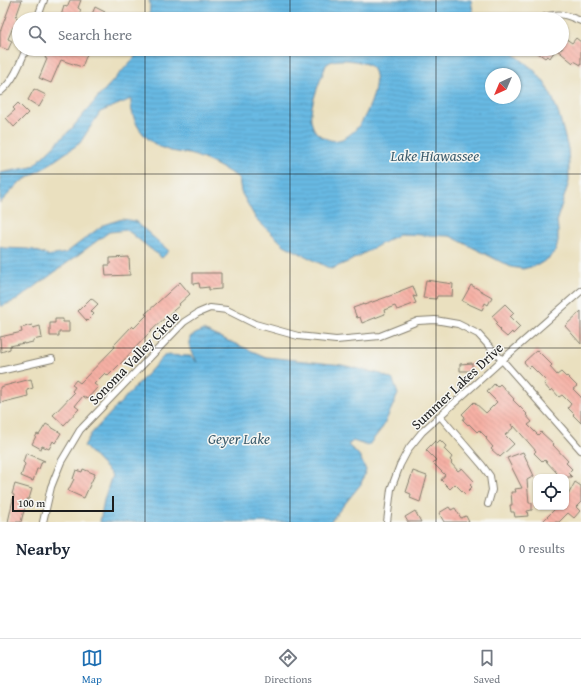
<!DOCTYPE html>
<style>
:root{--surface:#fff;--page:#f6f6f7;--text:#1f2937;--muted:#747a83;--line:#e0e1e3;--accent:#1f6fb2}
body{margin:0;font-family:"Gentium Book Plus",serif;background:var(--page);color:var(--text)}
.controls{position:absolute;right:12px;bottom:12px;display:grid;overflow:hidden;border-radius:8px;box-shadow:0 1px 3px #0004}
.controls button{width:36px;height:36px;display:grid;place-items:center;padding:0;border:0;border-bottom:1px solid var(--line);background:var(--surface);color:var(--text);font:20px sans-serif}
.compass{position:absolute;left:485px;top:68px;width:36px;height:36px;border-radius:50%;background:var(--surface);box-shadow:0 1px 3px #0004;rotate:224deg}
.scale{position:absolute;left:12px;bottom:10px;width:102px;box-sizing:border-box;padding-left:4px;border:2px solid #1c1c1c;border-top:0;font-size:11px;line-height:14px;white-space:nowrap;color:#1c1c1c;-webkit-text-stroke:3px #f6f6f2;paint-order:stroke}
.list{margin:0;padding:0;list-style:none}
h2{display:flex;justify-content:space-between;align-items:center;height:52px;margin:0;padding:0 16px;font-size:17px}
h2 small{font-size:13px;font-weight:400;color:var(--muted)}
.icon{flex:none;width:22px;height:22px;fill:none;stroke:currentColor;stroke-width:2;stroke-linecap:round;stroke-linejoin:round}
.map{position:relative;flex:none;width:581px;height:522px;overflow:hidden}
.search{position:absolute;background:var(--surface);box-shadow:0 1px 3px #0004;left:12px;right:12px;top:12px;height:44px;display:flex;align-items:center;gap:10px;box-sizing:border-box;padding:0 14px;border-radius:22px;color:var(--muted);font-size:15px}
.sheet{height:116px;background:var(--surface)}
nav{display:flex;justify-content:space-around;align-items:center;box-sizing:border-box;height:56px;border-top:1px solid var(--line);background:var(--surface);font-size:11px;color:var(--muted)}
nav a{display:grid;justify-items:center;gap:2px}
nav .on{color:var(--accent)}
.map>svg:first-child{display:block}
</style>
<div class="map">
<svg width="581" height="522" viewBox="0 0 581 522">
<defs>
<pattern id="water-rules" width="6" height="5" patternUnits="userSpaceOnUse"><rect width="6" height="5" fill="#68b9e3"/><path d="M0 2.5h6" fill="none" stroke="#5a9ec2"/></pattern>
<pattern id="building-back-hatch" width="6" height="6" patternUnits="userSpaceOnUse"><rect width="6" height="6" fill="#f6b0a4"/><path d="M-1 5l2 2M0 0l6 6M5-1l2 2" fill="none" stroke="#d2978d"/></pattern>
</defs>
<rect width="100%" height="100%" fill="#f6f6f2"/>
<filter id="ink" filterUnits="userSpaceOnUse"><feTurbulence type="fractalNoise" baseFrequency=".025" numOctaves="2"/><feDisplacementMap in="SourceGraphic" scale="8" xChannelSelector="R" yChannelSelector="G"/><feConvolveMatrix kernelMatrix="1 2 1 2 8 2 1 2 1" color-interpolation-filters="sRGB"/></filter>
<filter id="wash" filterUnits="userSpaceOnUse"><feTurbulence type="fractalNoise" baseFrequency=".012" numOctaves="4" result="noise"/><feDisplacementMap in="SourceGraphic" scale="16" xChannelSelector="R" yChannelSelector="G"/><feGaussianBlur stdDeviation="0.9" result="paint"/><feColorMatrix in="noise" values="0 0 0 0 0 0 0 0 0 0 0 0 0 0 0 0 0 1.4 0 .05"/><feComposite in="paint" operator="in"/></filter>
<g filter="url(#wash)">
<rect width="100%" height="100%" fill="#eae0bf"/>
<g fill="url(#water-rules)" stroke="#426a80" fill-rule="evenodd">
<polygon points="149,0 471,0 473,12 475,19 149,19 150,4"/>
<path d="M139,49H508L534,70L544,82L553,99L560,118L568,149L569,164V182L557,219L558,230V241L556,250L549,258L538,265L523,269L511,267L450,236L399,234L350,261L331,269L284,245L256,219L241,192L239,178C223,168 207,159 189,154C183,153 177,152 171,151C152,146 136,131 132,111C131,108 131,103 131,99L100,112L80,143L44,168L19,183L0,203V173L32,167L73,127L99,96L134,58ZM348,60C355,61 365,62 371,67C383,79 368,113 360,124C355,131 346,139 338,140C332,142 323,138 318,134C312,129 310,119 311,112C313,97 321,79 326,65C332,59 340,60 348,60ZM491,74H515V98H491Z"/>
<polygon points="122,219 135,221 169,251 162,258 127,230 109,232 17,300 2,306 0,306 0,246 3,248 27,249 34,250 49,256 66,253 103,225"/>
<polygon points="203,330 266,357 342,365 381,374 393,380 398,394 383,427 368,446 353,441 348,445 359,455 366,470 361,484 330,522 100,522 104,500 112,475 84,446 91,434 165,355 190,356 197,362 190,348 190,337"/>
</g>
<g id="blocks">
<g fill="url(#building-back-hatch)">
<polygon points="12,0 22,0 16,17 18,18 15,27 13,27 8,39 12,41 8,50 0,47 0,32"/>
<polygon points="70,0 81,0 78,8 81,10 77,19 60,19 64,6 67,7"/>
<polygon points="95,7 105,12 101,19 90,19"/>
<polygon points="562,36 572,43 576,38 581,42 581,65 574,61 573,63 556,49 550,58 547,56 545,58 538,53 541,49 562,49"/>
<polygon points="51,49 73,49 87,54 82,67 61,60 51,83 39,78 47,59 45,58 48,50 50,51"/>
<polygon points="34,89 46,95 39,107 28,100"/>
<polygon points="18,103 28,113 14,127 6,118 15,110 13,108"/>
<polygon points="129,257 130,275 106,276 105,265 110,265 110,258"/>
<polygon points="193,273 221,273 221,289 209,290 209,287 200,288 199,283 193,284"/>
<polygon points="426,280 453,284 452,296 437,296 436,299 423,298"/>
<polygon points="180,282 190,294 179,304 180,305 167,316 151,331 121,363 108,376 105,373 94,384 98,387 87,399 83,396 75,406 79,409 64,425 53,415 74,393 72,391 75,387 72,385 76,380 80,383 115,347 114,345 132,326 134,328 147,315 145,314"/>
<polygon points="471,285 492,297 488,305 485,303 482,310 462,301"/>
<polygon points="413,286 417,297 413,296 416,303 397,310 395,306 384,310 385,314 362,323 360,317 357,318 353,308 364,304 364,305 401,292 400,291"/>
<polygon points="91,298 98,304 91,311 94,314 87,321 78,311"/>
<polygon points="505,304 514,313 510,317 520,327 513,334 512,332 507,337 500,331 501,330 495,324 497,322 492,316"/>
<polygon points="581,311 581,344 565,326"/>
<polygon points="55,319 63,319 63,322 69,322 69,332 59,332 59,336 50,336 50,323 55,323"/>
<polygon points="32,325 33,328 40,326 42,338 33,340 33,342 24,344 24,343 10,346 10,349 1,352 0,337 22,332 21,328"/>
<polygon points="537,350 552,365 550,367 557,375 561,372 566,377 567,376 577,386 573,389 581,397 581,423 573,415 574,414 568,408 571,404 562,395 559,397 552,389 550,391 544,384 546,381 531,366 529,368 524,362"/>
<polygon points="472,363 472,371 460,371 460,364"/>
<polygon points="31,379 33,388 27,390 28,396 0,403 0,387"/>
<polygon points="494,384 497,387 500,384 514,399 513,400 527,414 526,415 532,422 528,425 538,435 541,432 554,444 553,445 568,461 566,463 572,469 568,473 572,477 553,477 557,473 545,460 543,462 534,453 536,451 514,426 514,427 511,424 513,428 505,435 514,444 500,457 491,449 493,447 486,439 487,438 479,430 477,432 469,424 468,425 463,420 465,417 462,414 474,402 486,413 497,402 487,392"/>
<polygon points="46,424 61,433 55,443 53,441 49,449 42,446 41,449 32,444 37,434 39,435"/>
<polygon points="440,440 446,446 444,449 452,457 450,460 452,462 451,463 458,471 462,468 474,481 470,485 472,487 465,494 455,484 450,489 441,480 445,475 433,463 436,460 426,450 435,441 437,443"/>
<polygon points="523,452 534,476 527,480 529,503 532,503 532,510 527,511 528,516 515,517 514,512 511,512 510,505 512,505 511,492 516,492 515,489 522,488 507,458"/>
<polygon points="26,453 45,461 42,461 39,469 37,469 33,481 21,476 25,464 23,462"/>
<polygon points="83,469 95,474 84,498 68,491 74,479 73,479 76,470 82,472"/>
<polygon points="413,471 427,476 420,502 410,498 411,494 406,492"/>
<polygon points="575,482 581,486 581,502 576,507 580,511 574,518 568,513 559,522 542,522 557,507 566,507 566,499"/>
<polygon points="15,484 32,489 29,499 27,499 21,522 8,522 14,495 12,494"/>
<polygon points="449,507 451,510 455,508 461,518 466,516 469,522 444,522 439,513"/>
<polygon points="415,511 421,522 408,522 405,517"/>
</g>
</g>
</g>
<g filter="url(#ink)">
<use href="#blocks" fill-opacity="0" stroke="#837e6e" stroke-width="1"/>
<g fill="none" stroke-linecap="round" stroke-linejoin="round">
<defs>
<g id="minor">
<path d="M542,18C559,12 564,14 581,21"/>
<polyline points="37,19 44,0"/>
<path d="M0,92C13,82 20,64 26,49"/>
<polyline points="0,371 52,359"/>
<polyline points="440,416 482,465 490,476 492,490 488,504"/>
<polyline points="43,522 51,487 61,462 80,430 184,322 198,313 210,308 227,310 255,324 298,336 336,340 380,336 418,321 435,320 458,324 478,334 502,360 581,450"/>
<polyline points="387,522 391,489 400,465 409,448 422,432 502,360 581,291"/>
</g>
</defs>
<use href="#minor" stroke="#837e6e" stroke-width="8"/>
<use href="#minor" stroke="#fff" stroke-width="6"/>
</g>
</g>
<path fill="none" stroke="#1c1c1c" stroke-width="1" stroke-opacity="0.55" d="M145,0V19M290,0V19M436,0V19M145,49V522M290,49V522M436,49V522M0,174H581M0,348H581"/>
<g text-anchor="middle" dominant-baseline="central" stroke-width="3" stroke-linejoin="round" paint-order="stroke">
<g font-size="14" fill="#1c1c1c" stroke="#f6f6f2">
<text transform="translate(134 358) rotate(-46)">Sonoma Valley Circle</text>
<text transform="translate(457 386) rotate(-43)">Summer Lakes Drive</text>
</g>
<g font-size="15" font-style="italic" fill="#3a5b6c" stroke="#f6f6f2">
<text x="435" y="155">Lake Hiawassee</text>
<text x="239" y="438">Geyer Lake</text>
</g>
</g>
</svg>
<div class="controls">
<button><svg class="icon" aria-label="locate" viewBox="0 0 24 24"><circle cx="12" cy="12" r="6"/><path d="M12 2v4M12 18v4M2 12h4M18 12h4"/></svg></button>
</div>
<svg class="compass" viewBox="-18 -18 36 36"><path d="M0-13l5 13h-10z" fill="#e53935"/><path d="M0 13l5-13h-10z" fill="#747a83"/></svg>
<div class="scale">100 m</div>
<div class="search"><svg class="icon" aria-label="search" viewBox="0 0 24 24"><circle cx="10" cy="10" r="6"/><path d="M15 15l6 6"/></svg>Search here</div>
</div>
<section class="sheet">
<h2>Nearby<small>0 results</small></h2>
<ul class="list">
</ul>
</section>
<nav>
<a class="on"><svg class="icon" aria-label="map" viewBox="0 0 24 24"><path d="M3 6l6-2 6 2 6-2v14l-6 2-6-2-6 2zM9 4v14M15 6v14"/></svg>Map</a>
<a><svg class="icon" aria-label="directions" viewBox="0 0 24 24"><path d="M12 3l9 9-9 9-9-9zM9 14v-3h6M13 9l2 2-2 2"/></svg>Directions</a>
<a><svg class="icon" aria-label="saved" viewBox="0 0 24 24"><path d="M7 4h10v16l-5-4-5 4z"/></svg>Saved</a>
</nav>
